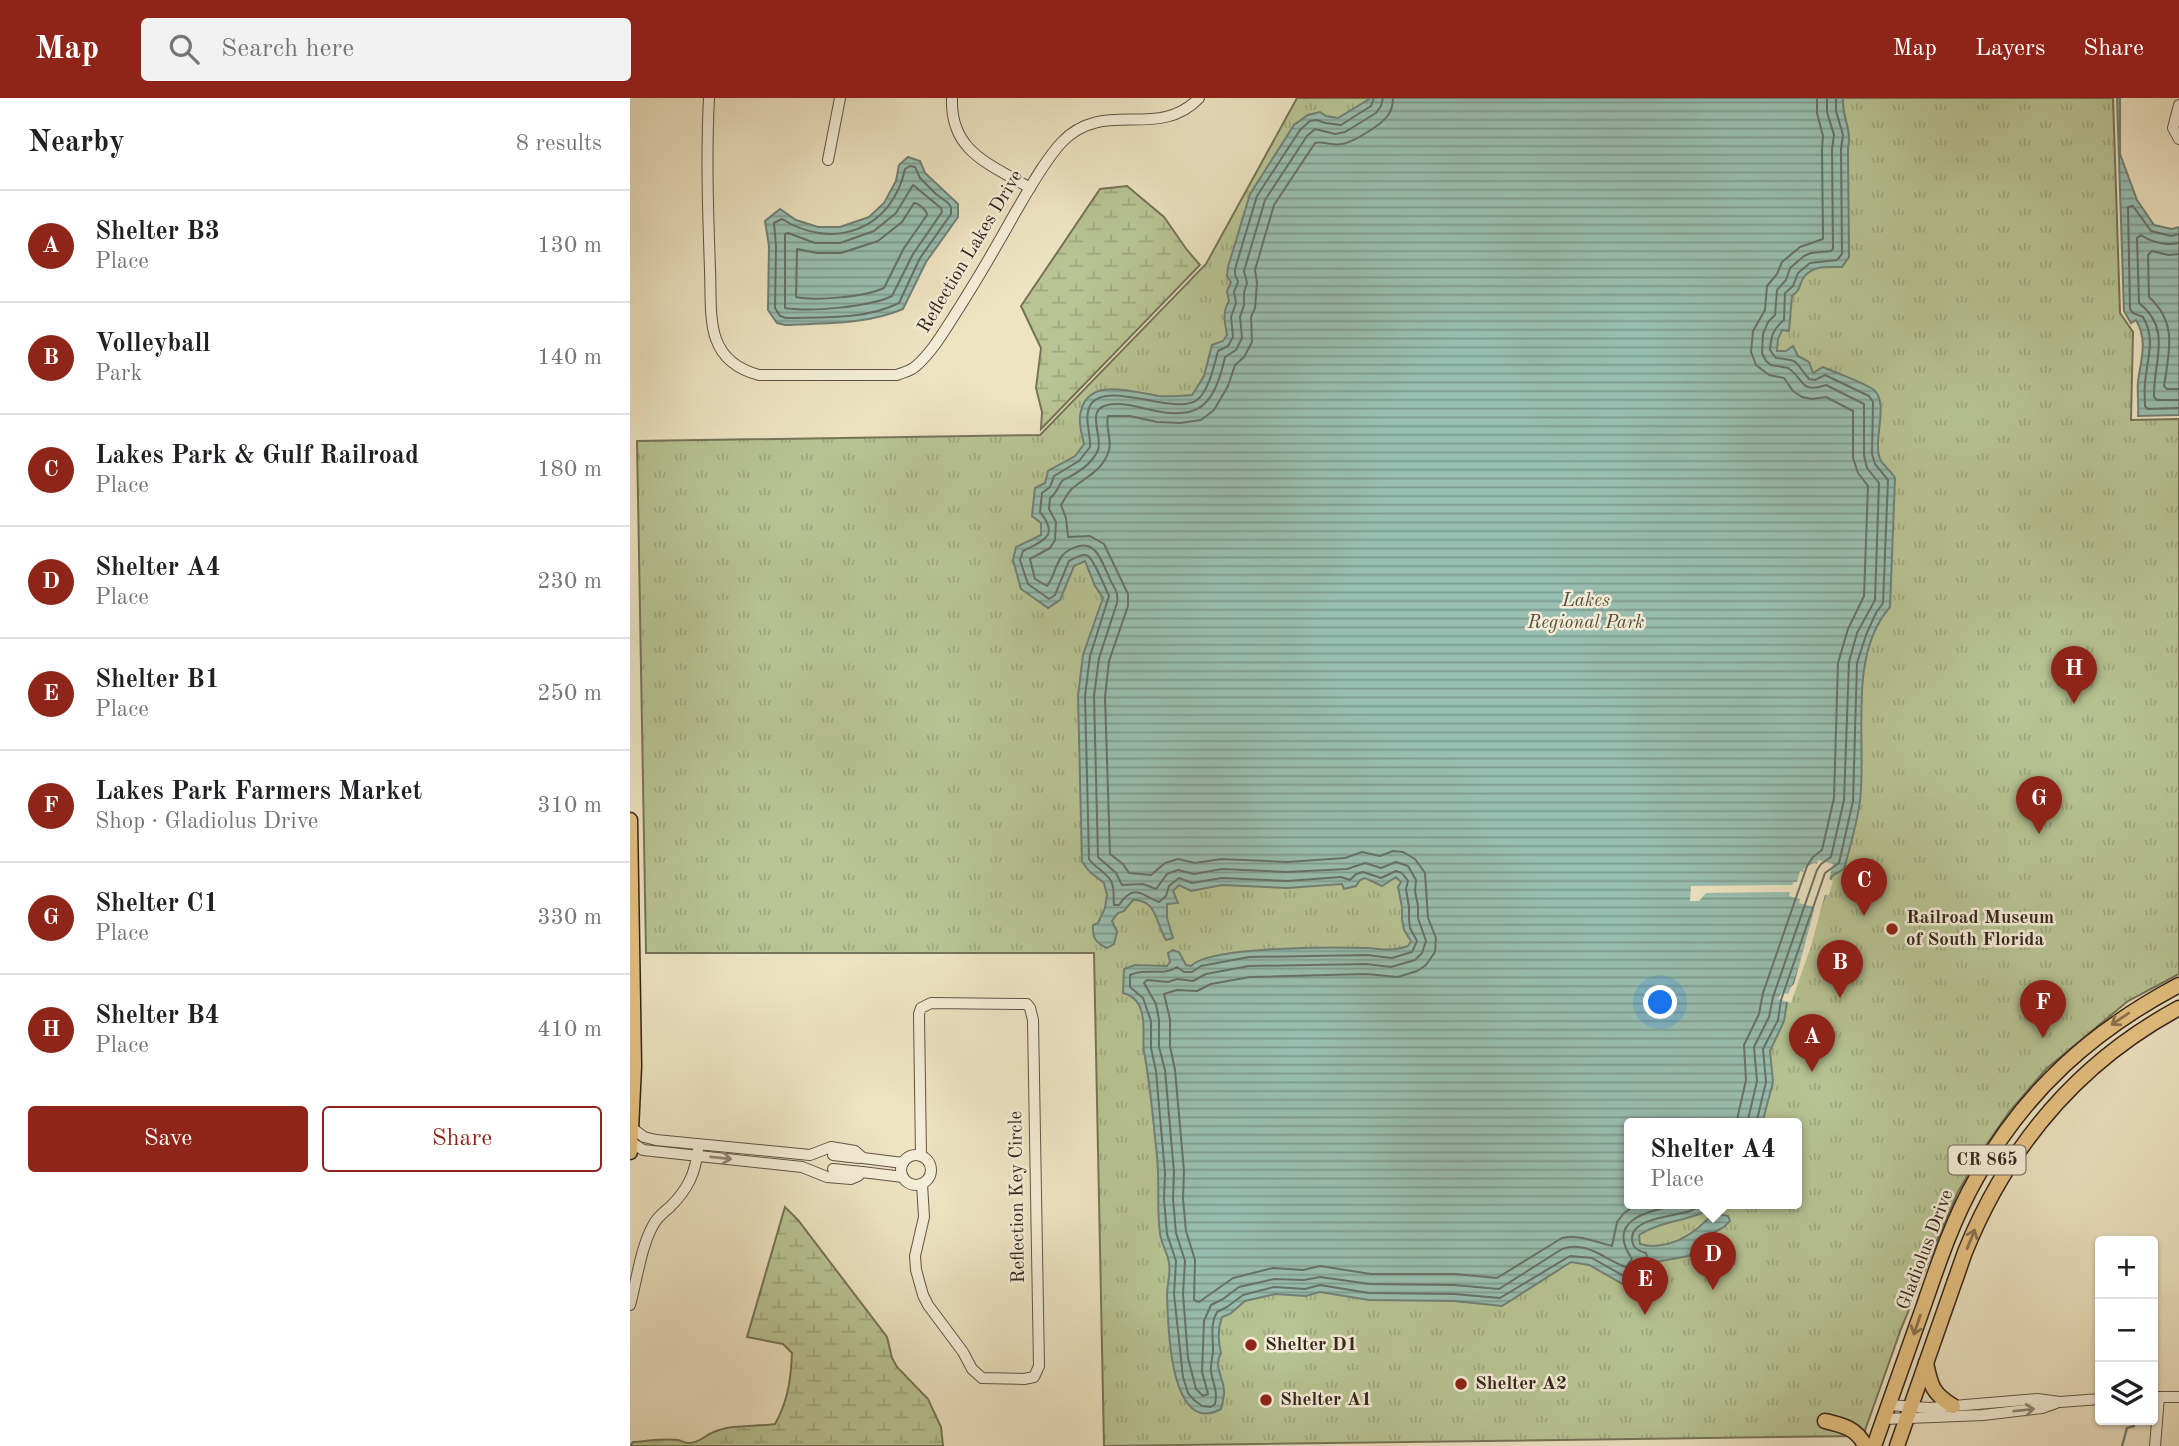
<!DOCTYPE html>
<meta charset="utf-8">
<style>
:root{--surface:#fff;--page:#f2f2f2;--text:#202124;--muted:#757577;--line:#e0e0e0;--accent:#8f2418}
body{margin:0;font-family:"Old Standard TT",serif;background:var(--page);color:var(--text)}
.controls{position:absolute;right:21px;bottom:21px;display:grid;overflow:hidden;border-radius:7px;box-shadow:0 2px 5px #0004}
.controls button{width:63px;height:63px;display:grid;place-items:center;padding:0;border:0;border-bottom:2px solid var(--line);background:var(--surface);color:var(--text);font:35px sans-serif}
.you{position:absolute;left:1031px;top:905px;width:24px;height:24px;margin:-18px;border:5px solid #fff;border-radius:50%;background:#1a73e8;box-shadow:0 0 0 10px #1a73e833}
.badge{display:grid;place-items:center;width:46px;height:46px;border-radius:50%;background:var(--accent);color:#fff;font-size:23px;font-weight:700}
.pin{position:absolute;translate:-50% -58px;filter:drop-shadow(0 2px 4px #0008)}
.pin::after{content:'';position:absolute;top:37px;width:24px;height:21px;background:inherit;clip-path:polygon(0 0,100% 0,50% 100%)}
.popup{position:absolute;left:994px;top:1020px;width:178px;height:91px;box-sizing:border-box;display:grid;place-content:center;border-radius:7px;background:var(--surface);filter:drop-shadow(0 2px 5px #0005);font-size:23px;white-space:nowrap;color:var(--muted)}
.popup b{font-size:26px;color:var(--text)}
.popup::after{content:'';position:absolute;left:50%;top:100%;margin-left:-14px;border:14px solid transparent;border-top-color:var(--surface)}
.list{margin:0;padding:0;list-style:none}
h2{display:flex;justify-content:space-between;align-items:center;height:91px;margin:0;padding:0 28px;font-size:30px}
h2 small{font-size:23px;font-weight:400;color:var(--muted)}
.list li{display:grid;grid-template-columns:46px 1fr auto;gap:21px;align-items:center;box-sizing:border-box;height:112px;padding:0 28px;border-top:2px solid var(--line)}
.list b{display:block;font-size:26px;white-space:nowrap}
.list p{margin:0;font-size:23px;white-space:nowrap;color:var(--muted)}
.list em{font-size:23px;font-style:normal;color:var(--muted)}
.actions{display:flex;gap:14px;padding:21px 28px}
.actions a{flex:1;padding:16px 0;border:2px solid var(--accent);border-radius:7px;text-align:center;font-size:24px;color:var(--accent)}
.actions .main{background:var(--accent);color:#fff}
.icon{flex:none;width:38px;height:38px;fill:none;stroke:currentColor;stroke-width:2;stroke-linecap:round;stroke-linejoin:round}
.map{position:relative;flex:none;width:1549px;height:1348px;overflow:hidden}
header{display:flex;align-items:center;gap:42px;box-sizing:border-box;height:98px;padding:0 35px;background:var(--accent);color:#fff}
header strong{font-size:33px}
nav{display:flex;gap:38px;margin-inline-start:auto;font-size:24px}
.search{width:490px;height:63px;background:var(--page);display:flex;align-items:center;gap:18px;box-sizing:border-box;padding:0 24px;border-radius:7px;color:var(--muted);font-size:26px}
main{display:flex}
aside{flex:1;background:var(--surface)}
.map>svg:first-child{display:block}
</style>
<header>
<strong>Map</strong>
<div class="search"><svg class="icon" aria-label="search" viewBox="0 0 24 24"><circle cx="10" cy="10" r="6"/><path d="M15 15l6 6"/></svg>Search here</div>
<nav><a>Map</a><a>Layers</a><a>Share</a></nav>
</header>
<main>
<aside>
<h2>Nearby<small>8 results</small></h2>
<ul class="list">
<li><span class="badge">A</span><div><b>Shelter B3</b><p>Place</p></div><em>130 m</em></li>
<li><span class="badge">B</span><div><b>Volleyball</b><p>Park</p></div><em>140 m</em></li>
<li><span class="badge">C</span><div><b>Lakes Park &amp; Gulf Railroad</b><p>Place</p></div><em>180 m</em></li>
<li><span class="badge">D</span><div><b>Shelter A4</b><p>Place</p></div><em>230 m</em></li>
<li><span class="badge">E</span><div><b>Shelter B1</b><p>Place</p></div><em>250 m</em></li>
<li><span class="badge">F</span><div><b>Lakes Park Farmers Market</b><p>Shop · Gladiolus Drive</p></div><em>310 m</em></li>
<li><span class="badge">G</span><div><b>Shelter C1</b><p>Place</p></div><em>330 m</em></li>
<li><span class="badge">H</span><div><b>Shelter B4</b><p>Place</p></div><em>410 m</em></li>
</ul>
<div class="actions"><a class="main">Save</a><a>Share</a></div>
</aside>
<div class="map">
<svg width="1549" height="1348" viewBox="0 0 1549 1348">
<defs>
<pattern id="wetland-marsh" width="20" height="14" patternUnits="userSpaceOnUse" patternTransform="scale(1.75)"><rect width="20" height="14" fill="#b8c494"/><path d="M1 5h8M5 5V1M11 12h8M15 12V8" fill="none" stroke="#9fa87f"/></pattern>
<pattern id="park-tufts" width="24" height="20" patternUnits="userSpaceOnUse" patternTransform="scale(1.75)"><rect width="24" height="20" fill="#b8c494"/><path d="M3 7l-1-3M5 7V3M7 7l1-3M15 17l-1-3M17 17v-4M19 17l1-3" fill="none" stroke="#9fa87f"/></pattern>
<pattern id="water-rules" width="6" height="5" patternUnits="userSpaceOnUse" patternTransform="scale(1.75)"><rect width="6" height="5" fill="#99bfb2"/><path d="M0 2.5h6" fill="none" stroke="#7e9b90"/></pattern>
</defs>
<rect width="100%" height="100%" fill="#eee4c2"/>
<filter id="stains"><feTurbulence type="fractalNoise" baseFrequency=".00286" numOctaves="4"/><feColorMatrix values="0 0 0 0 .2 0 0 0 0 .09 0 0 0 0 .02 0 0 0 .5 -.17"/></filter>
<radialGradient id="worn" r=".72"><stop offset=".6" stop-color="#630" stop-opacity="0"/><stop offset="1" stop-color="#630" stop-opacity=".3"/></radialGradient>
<g fill="url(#wetland-marsh)" stroke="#767458" stroke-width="2">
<polygon points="497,88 534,119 557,152 570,167 411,331 412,314 406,290 411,250 391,208 470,91"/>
<path d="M155,1109L168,1122L257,1239L262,1260L267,1269L298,1301L311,1329L313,1348H0L3,1344C17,1343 34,1340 48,1342C52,1343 55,1345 59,1345C70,1345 75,1337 84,1334C103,1326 125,1329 145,1326C158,1303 161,1281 162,1255L153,1246L117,1239Z"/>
</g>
<path fill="url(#park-tufts)" stroke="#767458" stroke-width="2" fill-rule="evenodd" d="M667,0H1483L1490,215L1503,234L1501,322L1549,321V876L1498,903L1416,971L1379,1014L1350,1056L1328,1094L1308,1140L1271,1231L1233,1338L474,1348L464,855H16L7,343L410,337L576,166ZM999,1026H1167V1106H999Z"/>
<g fill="url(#water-rules)" stroke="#718176" stroke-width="2">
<path d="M741,0H1213C1212,21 1222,29 1218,51L1219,159L1212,169C1199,169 1182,167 1174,179C1168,187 1172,191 1162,198L1159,233L1152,232L1148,241L1147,253H1156L1163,248L1168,258L1179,264L1183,275L1193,269C1206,275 1233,284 1244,292C1260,306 1241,345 1251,363C1254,368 1261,373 1265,380L1260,509C1217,558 1237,642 1230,703C1227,726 1220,749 1214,771L1202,778L1157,904L1154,923L1140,953L1143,984L1132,1026H999V1106H1088C1064,1124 1033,1121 1009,1137L1010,1146C1030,1152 1052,1143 1068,1130C1074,1125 1079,1118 1087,1117C1091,1116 1094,1117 1098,1118L1100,1123L1094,1129L1079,1137L1059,1158L1025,1164L1016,1168L1005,1187L1000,1190L959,1167L941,1164L872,1208L824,1203L739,1202L690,1194L676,1198L645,1196L615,1203L600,1216L592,1219C588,1230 588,1243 591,1255C583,1269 594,1279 594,1294C594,1300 592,1306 591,1311C539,1339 538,1225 537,1197C537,1187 541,1176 539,1165C538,1155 531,1146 530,1135C527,1115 529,1096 528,1076C528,1060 525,1044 524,1028C521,1003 519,979 514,954C512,941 516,926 511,912C508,902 502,898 493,895L494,871L505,867L537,868L540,864L538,855L543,852L549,854L556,867L561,868C579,848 706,849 736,850C755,851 759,854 778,848L781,843L774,832L772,821V809L768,789L771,784L766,779L752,788L735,780L730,782L726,788L714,791L712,786L657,790L592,787L561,793L549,787L543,793L548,805L537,806V820L543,840L536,842C526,826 527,801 503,802L494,813L488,815L482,823L487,834L484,846L477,850C466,845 462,840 463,827L468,825L475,810L477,797L474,785L460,774L452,764L448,598L453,557L473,500L465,488L455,463L444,468L430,502L418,510L391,491L383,462L386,449L411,437V425L402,418L405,390L415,385L418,373L445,358L454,346C452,338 449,327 450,318C455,277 502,294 529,298C540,299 551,298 562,297L574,278L582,247L593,243L597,237C595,225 592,214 599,203L597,193L601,184L597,178L598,169L620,96L664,27L678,17L690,14L696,18L708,20Z"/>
<path d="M1487,0H1490V56L1507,102L1524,127L1542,131L1549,129V317L1508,318C1509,306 1507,295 1508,283C1511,262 1518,242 1506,222L1501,225L1494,213Z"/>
<path d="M278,59L290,63L295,75L328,106V119L296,164L273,211C235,227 195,225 155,227L147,225L138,212L139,148L135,123L150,111L166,122L188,129H210L239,119L254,105L266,83L269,67Z"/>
</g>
<polygon fill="#eee4c2" points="1188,762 1203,766 1199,781 1203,783 1199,797 1195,797 1181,848 1161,905 1148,901 1152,895 1158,896 1161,889 1164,886 1184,813 1184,809 1169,805 1170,801 1159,798 1160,794 1076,795 1069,803 1060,803 1061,788 1162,787 1164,784 1167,784 1170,773 1173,774 1174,770 1184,765 1187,766"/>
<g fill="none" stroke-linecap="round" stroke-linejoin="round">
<g stroke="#667268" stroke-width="2">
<path d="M744,0L741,8L711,27L695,25L687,22L680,23L670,32L627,98L605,171V176L608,184L604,194L606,205L601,219L603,239L598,248L588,253C584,267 579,293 567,302C546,318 478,282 461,306C453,319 461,335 460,349L449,363L424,378L420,389L412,395L410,414C430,438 413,443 393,453L390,462L398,486L419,501L425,497L439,463C444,460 450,456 456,457C463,458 475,490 479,498L460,558L455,598L459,761C465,770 476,774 481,783C485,790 483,800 484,807H489C505,784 512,798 529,804L536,798L539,788L549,780L562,785L592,780L657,783L711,779L720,782L726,776L733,774L751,780L766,773L772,775L778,783L776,791L779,809V821L780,830L787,843L782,854L762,860L737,857L619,859L571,868L562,874H554L547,869C533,879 515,869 500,877V889L513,900L521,923V950L526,973L535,1075L534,1101L537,1136L546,1163L544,1196L553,1279L558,1295L564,1302L572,1308L581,1309L585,1306C588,1293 583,1286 581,1274C580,1266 583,1259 583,1252C583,1238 580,1226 587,1214L597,1209L613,1197L644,1189L675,1191L690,1187L739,1195L824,1196L870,1200L940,1158L962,1160L999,1181L1017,1158L1016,1155C1007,1152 1002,1150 1002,1140C1002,1120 1045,1118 1060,1113C1065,1111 1070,1109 1075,1106"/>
<path d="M753,0L751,8L746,15L715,34L705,36L685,31L677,38L635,102L614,173L617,185L614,195V207L610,219L612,240L606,252L595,259C584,309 568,324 517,311C504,308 486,303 474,308C457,314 473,340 468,352C463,364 452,372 441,378C438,380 434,381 432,383C427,390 428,394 420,400L419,411L426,424L425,442L420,450L400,461L405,481L417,488C425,478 426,461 436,454C464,436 470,459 479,479C483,489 489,493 487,505L469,560L464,598L468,759L486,775L492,787L513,786L526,791L537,776L548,772L564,776L592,771L657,774L717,771L735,765L751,770L766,764L778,768L786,782L785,793L788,808V820L796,843L792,855L785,862L761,869L736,866L619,868L576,876L563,883L547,881L538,884L517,882L514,885L526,906L529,922V949L535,972L544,1074L543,1101L546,1135L555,1163L553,1196L558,1260L566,1291L573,1298L578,1296L572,1274L574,1223L581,1207L593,1201L609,1189L644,1181L674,1182L690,1179L740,1186L824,1187L869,1191L932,1151C957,1142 975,1162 996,1169L1002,1161C974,1120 1021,1113 1051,1106"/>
<path d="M763,0C763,6 762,11 759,16C753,26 724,44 712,46C703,48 693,43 685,45L644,107L625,172L627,185L625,210L621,219L622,244L614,259L605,267L598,288L584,312L571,322L550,325L527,324L500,318H478C475,329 482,341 479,352C474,371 458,378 444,389C438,393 435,401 431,407L436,420L438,439L460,438L474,446L498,496V508L479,563L475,599L480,756L493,766L499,775L521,777L535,765L548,761L565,765L591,761L657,764L715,760L732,754L750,758L763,753L773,754L785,761L795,775L798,820L806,840L805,854L796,867L787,873L768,879L736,876L620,879L581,886L567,893L547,892L534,896L540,921V948L545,972L554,1073L553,1101L556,1133L565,1162L564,1202L569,1204L603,1180L643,1170L673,1172L690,1168L741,1176H825L867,1180L932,1140C950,1136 965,1144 982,1148L987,1124L994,1115L1008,1106"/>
<path d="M280,68L285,69L290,80L306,96L318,105L321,109V116L290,160L269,205C235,222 193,219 156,220L150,218L145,210L146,148L144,125L152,121C203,153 262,132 275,71Z"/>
<path d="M283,87L311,110L312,114L283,156L262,198C239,209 181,214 155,210V136L158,135L185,145H210L244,133L266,115Z"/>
<path d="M284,105C289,105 297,113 297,117L274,150L254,190C235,199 186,203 166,199L167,151L187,155H211L248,143L272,124Z"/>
<path d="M1549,136L1541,138L1521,133L1503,108L1498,109L1500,211L1503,215L1513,219C1526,241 1517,261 1515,285C1514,293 1515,300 1515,308L1518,311L1549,310"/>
<path d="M1549,145C1536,148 1521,144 1511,137L1507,140L1509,205C1543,232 1523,263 1524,299L1527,302H1549"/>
<path d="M1549,156L1538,157L1522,153L1518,157L1519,199C1548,225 1539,254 1534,288L1537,291H1549"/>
<polyline points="1106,1026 1116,982 1114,947 1129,916 1133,895 1177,768 1183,759 1192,752 1204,700 1208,565 1218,531 1234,498 1238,388 1228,375 1223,360 1223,313 1196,299 1182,301 1172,299 1163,293 1154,280 1139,277 1126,267 1121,254 1123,233 1135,212 1137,188 1147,176 1152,164 1170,149 1193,141 1192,51 1193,38 1187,15 1187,0"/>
<path d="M1117,1026L1127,983L1124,949L1139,919L1143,899L1187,772L1191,766L1201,759L1214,702L1219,564L1227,535L1245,502L1249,385L1237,370L1234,357V306L1196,287C1169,296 1175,281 1158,270L1141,267L1136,263L1132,255L1133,236L1138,224L1145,217L1147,192L1156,182L1160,170L1174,158L1181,155L1201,153L1203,151L1202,51L1204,37L1197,14V0"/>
<path d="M1126,1026L1136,984L1133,951L1148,922L1151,902L1195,775L1209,765L1223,703L1227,565L1236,537L1246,515L1253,505L1258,382L1245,366L1242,356L1243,304L1239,298L1195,277L1185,282L1179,281C1164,264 1171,262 1146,260L1140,252C1141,238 1143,231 1154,222L1155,195L1163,188L1168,175L1180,165L1207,162L1212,156L1211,51L1213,37L1206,13V0"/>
</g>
<polyline stroke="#718176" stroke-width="2.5" points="1492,1348 1497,1330 1504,1328"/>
<defs>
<g id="minor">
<path d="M79,0C76,57 78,114 80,172C81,192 79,222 86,241C93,261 110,272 129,277H267C274,274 281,273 286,268C301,255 311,238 322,221C344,187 365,151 385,115C398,93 415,62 432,44C473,0 528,43 569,0"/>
<path d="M322,0C320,54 360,66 400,90"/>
<polyline points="1549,7 1543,30 1549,41"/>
<polyline points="198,62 210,0"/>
<polyline points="2,1030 14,1039 26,1042 180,1057 201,1049 225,1053 233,1060 273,1065"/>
<polyline points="1,1044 13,1052 172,1069 197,1079 221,1081 228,1078 232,1074 273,1079"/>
<polyline points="203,1057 229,1060"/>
<circle cx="286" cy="1072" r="15"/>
<polyline points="291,1058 289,916 291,910 301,905 397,906 400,910 403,922 409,1268 404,1279 394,1281 352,1280 342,1271 333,1254 298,1207 293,1197 286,1172 285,1158 294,1119 292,1086"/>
<polyline points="203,1071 232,1074"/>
<path d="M0,1207C7,1182 11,1146 25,1124C29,1118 35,1113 40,1109C58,1091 65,1076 68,1052"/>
<polyline points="1523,1299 1549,1299"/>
<polyline points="1259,1307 1299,1310 1407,1301 1430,1304 1470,1301"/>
<polyline points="1254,1321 1353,1317 1412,1310 1426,1305"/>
<polyline points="1525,1348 1529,1299"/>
</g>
<g id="primary">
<polyline points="0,722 4,968 0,1054"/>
<path d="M1296,1265C1301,1288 1302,1295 1323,1308"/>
<path d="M1195,1323C1212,1327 1227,1330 1235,1348"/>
<path d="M1244,1348C1261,1301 1277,1254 1294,1207C1309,1163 1324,1119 1347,1079C1395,993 1462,933 1549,887"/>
<path d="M1267,1348L1335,1154C1378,1048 1447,965 1549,910"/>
</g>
</defs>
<use href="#minor" stroke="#625446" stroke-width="12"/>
<use href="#primary" stroke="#34241d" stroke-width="17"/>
<use href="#minor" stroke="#f4edd7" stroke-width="10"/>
<use href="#primary" stroke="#e7c281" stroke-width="14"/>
</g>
<defs><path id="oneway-shaft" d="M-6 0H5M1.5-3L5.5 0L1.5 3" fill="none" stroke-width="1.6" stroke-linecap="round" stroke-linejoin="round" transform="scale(1.75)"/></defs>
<g stroke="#8e734f">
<use href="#oneway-shaft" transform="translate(1490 921) rotate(146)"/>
<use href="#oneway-shaft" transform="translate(1341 1141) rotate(-68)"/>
<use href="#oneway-shaft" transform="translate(1287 1227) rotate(109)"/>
</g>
<g stroke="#94887a">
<use href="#oneway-shaft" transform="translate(91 1060) rotate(6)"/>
<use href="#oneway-shaft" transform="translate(1394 1312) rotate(-6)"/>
</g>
<g fill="#8f2418" stroke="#f4edd7" stroke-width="2.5">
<circle cx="1262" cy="831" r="7"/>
<circle cx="621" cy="1247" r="7"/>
<circle cx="831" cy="1286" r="7"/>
<circle cx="636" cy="1302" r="7"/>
</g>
<g text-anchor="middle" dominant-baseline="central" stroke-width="5" stroke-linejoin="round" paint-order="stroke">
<rect fill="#f4edd7" stroke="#6e6055" stroke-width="2" x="1318.5" y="1047.5" width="77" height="29" rx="5"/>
<g font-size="18" font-weight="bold" fill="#34241d">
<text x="1357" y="1062">CR 865</text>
</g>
<g font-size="19" fill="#34241d" stroke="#f4edd7">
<text transform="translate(341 154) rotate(-59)">Reflection Lakes Drive</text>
<text transform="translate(388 1099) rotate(-91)">Reflection Key Circle</text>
<text transform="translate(1296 1152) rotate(-69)">Gladiolus Drive</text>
</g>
<g font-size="19" font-style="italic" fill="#554c3b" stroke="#f4edd7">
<text x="956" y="503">Lakes<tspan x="956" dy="22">Regional Park</tspan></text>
</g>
<g font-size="19" font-weight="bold" fill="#34241d" stroke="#f4edd7" text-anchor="start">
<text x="1276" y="820">Railroad Museum<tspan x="1276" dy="22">of South Florida</tspan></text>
<text x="635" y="1247">Shelter D1</text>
<text x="845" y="1286">Shelter A2</text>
<text x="650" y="1302">Shelter A1</text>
</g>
</g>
<rect width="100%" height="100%" filter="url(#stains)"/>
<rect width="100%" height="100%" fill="url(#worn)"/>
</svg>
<div class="controls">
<button>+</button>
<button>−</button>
<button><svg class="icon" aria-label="layers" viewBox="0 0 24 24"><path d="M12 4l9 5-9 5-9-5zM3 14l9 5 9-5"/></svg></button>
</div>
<div class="you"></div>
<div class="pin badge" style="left:1182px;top:974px">A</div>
<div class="pin badge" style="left:1210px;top:900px">B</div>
<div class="pin badge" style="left:1234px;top:818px">C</div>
<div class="pin badge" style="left:1083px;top:1192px">D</div>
<div class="popup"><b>Shelter A4</b>Place</div>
<div class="pin badge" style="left:1015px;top:1217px">E</div>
<div class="pin badge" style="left:1413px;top:940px">F</div>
<div class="pin badge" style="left:1409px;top:736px">G</div>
<div class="pin badge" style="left:1444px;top:606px">H</div>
</div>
</main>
